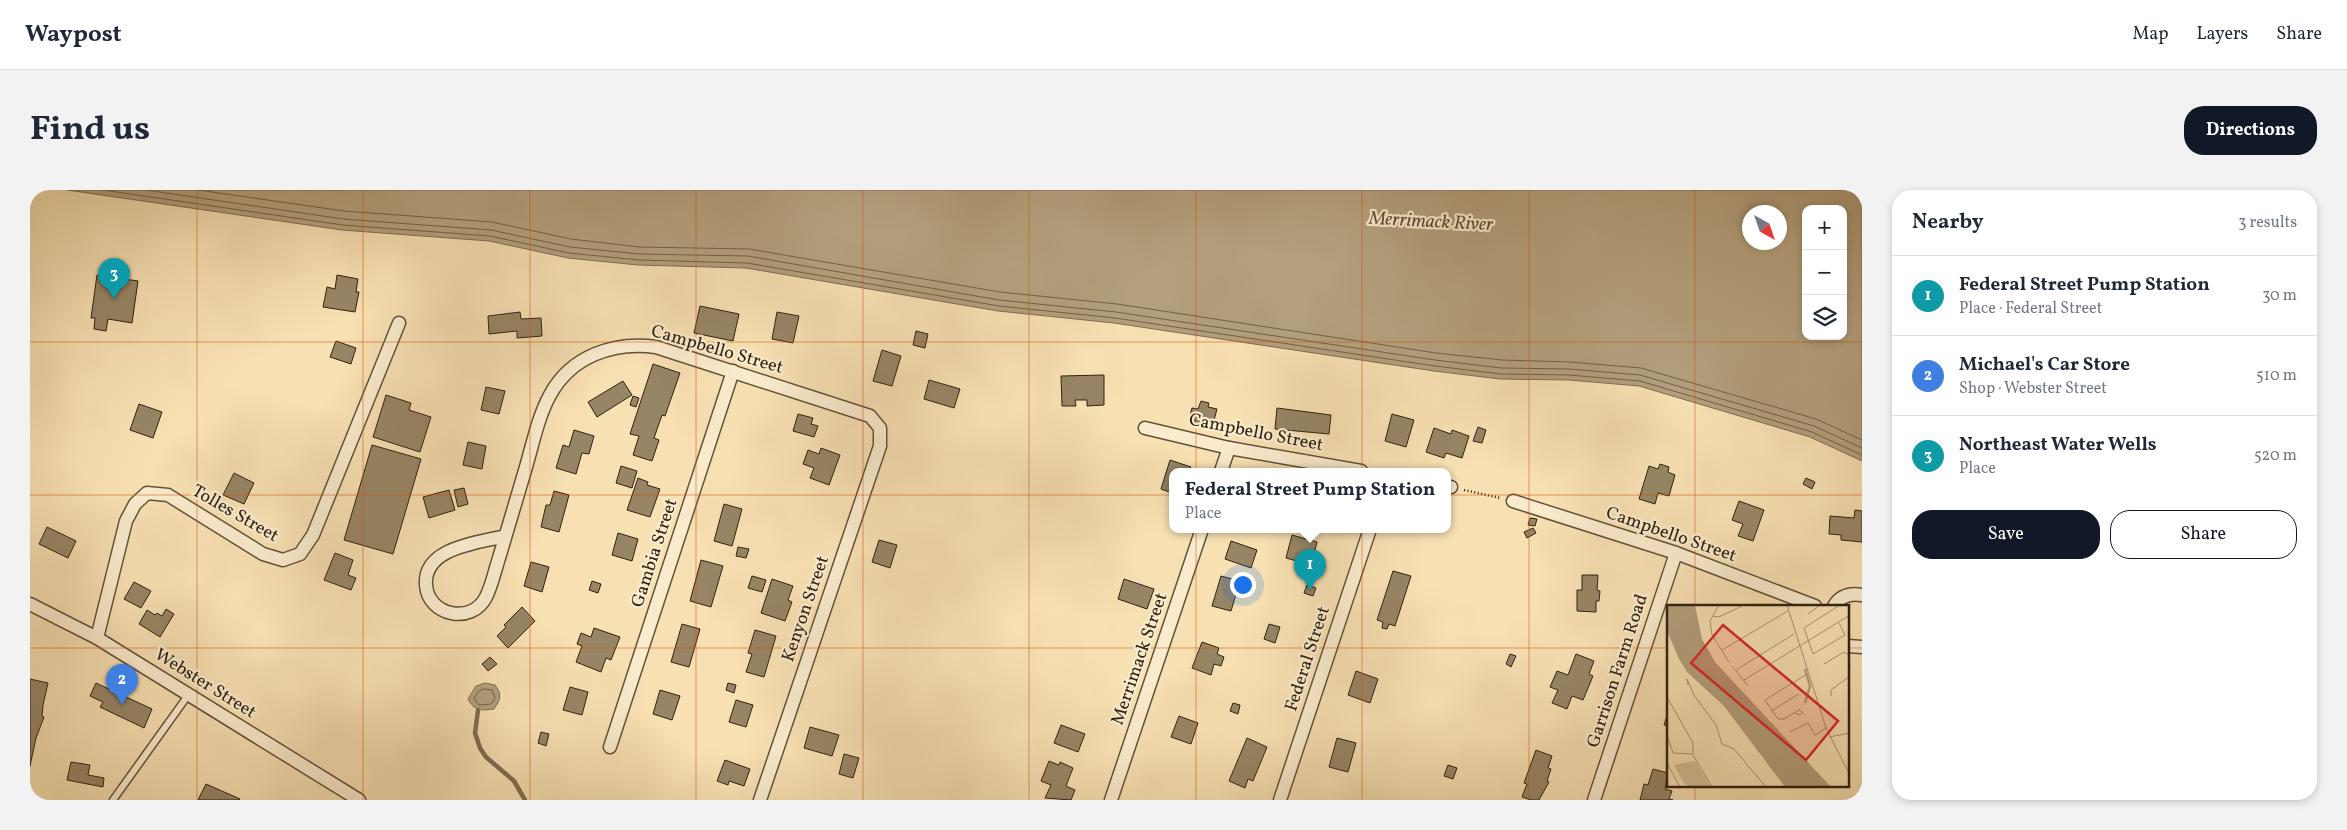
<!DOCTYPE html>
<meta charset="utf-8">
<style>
:root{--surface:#fff;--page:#f2f2f3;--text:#1f2937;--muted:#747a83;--line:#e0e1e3;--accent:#111827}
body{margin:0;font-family:Vollkorn,serif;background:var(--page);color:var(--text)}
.controls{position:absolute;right:15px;top:15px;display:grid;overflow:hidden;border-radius:10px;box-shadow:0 2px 8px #0003}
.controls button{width:45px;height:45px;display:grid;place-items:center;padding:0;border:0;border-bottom:1px solid var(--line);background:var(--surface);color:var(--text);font:25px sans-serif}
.compass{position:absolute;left:1712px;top:15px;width:45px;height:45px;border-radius:50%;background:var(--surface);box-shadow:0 2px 8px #0003;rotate:140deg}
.you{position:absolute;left:1212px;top:394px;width:18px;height:18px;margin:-12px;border:4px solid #fff;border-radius:50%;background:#1a73e8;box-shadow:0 0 0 8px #1a73e833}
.badge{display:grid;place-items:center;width:32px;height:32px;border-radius:50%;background:var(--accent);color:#fff;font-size:16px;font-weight:700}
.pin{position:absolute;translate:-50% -41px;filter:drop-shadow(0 1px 2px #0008)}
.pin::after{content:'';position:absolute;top:26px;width:18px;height:15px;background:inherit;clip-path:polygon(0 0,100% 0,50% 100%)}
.popup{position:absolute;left:1139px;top:278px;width:282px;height:65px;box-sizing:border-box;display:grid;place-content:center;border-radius:10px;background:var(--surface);filter:drop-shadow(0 1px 4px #0005);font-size:16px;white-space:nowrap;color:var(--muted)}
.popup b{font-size:19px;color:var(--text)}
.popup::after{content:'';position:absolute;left:50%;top:100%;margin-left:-10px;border:10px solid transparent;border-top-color:var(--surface)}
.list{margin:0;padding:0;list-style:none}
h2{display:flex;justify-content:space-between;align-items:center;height:65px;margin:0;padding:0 20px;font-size:21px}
h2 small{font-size:16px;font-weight:400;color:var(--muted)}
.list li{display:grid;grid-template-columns:32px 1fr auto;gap:15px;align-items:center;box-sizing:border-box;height:80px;padding:0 20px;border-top:1px solid var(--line)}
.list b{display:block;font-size:19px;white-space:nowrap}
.list p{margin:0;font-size:16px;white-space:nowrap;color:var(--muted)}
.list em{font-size:16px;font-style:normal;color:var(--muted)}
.actions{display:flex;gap:10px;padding:15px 20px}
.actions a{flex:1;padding:11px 0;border:1px solid var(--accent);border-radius:20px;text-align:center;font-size:18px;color:var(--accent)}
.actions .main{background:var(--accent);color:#fff}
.icon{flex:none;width:28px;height:28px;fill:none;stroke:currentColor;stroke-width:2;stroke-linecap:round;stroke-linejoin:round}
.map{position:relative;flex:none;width:1832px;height:610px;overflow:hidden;border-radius:20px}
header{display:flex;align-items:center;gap:30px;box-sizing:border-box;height:70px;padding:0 25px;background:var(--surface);border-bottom:1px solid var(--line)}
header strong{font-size:24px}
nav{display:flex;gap:28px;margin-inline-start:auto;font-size:18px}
.intro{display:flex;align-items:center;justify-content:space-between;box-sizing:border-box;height:120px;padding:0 30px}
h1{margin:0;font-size:35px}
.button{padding:12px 22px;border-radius:20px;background:var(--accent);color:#fff;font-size:18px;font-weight:700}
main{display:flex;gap:30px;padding:0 30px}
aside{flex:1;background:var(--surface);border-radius:20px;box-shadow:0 2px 8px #0003}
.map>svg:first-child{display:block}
</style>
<header>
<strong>Waypost</strong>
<nav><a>Map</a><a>Layers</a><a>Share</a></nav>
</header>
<div class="intro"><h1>Find us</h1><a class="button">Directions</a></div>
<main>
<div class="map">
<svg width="1832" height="610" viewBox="0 0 1832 610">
<rect width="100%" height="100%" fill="#f7e0b2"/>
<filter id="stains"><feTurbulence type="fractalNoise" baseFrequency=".004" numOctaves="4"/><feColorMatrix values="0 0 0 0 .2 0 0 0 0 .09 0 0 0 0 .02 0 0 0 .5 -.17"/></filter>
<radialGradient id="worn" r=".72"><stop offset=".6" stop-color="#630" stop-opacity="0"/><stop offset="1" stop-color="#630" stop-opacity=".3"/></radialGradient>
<g fill="#b39f7c" stroke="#7f6d52" fill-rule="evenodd">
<path d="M37,0H1832V271L1780,247L1609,196L1539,190L1470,189L1404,181L1084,133L968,121L716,78L608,75L538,68L459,51L312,40ZM1776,19H1813V146H1776ZM1720,22H1750V52H1720Z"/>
<path d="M455,493L465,495C472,504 471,509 464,519C452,521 444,521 438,509L446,496Z"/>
</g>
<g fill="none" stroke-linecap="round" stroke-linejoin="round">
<g stroke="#726047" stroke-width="1">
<polyline points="73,0 313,35 460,46 539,63 609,70 717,73 969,116 1085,128 1405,176 1471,184 1539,185 1610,191 1782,242 1832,265"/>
<polyline points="116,0 313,29 461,40 540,57 609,64 718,66 969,110 1086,122 1405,170 1471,178 1539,179 1610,185 1784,236 1832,258"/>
<polyline points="168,0 314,21 462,32 541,49 609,57 719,59 970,102 1087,114 1406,163 1472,170 1540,172 1611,178 1786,229 1832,250"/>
<polygon points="455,499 462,500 465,508 461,514 449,515 444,508 449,501"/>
</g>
<polyline stroke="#7f6d52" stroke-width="4.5" points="448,520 445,543 450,558 456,567 484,591 495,610"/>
</g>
<g fill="#978565" stroke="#302212">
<polygon points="67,85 108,91 102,133 78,129 76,141 64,139 65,128 61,128"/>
<polygon points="307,85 328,89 326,102 329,102 325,122 293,117 297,97 305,99"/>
<polygon points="670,116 709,124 703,151 664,143"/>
<polygon points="490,122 491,129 511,128 512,146 487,148 487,141 459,144 458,126"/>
<polygon points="747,122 769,126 763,153 742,149"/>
<polygon points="886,141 898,144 895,158 883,155"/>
<polygon points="306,151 326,158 321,174 300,167"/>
<polygon points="852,160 871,166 862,196 843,191"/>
<polygon points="623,174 650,183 635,226 632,225 624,248 629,250 622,271 603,265 609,246 600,244"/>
<polygon points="1074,185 1074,215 1057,216 1057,210 1045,210 1046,216 1032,216 1031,186"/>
<polygon points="899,190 930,199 924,218 894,209"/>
<polygon points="593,191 602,205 567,227 558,212"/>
<polygon points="456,197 475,201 469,224 451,220"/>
<polygon points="356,205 381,213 379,220 401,227 390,262 343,247"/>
<polygon points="603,206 609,208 606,217 600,215"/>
<polygon points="1171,211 1179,213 1178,217 1187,219 1182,238 1164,233 1165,230 1159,229 1162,218 1168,219"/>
<polygon points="109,214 132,222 123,248 100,240"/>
<polygon points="1247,218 1301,225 1299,244 1245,239"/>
<polygon points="768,224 783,228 781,234 788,236 784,247 763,241"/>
<polygon points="1362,224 1384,230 1376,257 1355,251"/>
<polygon points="1448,237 1456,240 1452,253 1443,251"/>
<polygon points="1404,238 1421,244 1422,240 1439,246 1432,268 1416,263 1414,268 1396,262"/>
<polygon points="544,240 564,246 559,264 552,263 546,284 526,278 533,255 539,257"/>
<polygon points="438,252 456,256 452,279 433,275"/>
<polygon points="342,255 391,269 363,364 314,350"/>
<polygon points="791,258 810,265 799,295 780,288 784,278 773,274 778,260 789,264"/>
<polygon points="1140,270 1161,277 1159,281 1142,281 1142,303 1131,299"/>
<polygon points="1630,274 1639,277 1638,282 1645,285 1639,306 1628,303 1625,314 1609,309 1619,276 1628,279"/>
<polygon points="591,276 607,281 602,298 586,293"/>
<polygon points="204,283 224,293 214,314 193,305"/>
<polygon points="608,288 618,292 617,295 630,299 620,327 597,320"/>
<polygon points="1776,288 1785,292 1782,299 1773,294"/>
<polygon points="434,298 438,314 428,317 424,300"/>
<polygon points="419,300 425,320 399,328 393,307"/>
<polygon points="524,301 539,305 529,342 511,337 516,315 520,315"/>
<polygon points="1709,311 1734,320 1723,351 1708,346 1713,334 1702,330"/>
<polygon points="694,314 712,319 702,356 684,351"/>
<polygon points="1825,320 1832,321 1832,352 1811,350 1811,345 1799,344 1800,326 1824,328"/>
<polygon points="1500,328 1507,329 1505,336 1498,335"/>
<polygon points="17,337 46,351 38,368 9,354"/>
<polygon points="1503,338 1506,343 1497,348 1494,342"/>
<polygon points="588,343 608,349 602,371 582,365"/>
<polygon points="1262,345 1287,352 1281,375 1256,368"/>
<polygon points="849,350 867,355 860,378 842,372"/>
<polygon points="1201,351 1227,360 1221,378 1195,369"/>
<polygon points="708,357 719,359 716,368 706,366"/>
<polygon points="305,363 323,370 318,385 326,388 321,400 294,390"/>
<polygon points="671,370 693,376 681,417 660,411"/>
<polygon points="501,372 519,377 512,402 494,396"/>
<polygon points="1363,381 1381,386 1365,436 1359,434 1357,439 1352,438 1353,432 1347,430"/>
<polygon points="1552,385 1568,385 1567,400 1570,401 1569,411 1566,411 1566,422 1547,421 1547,400 1552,400"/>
<polygon points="722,386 736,390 732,402 718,398"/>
<polygon points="1191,386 1210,391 1201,421 1182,416"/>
<polygon points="742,389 763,396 758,410 762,412 755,431 731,423"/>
<polygon points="1094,389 1124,399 1117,419 1088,409"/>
<polygon points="562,391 571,394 568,403 559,400"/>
<polygon points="104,392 121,401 111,418 94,409"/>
<polygon points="1277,395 1286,398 1283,406 1274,403"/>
<polygon points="492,417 505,431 478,458 467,446 476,437 474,435"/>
<polygon points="136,419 144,424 130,447 109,434 117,420 125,425 127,423 132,426"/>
<polygon points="652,434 670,439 659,477 641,472"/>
<polygon points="1239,434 1250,437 1245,453 1234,449"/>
<polygon points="564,438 590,447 581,470 576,468 571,482 546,472 552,456 547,454 551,443 561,447"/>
<polygon points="725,440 746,446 734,487 716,482 722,464 718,463"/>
<polygon points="1172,452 1189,458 1187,464 1194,467 1191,476 1184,474 1181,485 1162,478"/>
<polygon points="1480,464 1486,466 1481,477 1476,474"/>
<polygon points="1546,464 1564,471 1559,484 1563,486 1553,510 1542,506 1537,519 1522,513 1528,500 1520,497 1527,481 1538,485"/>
<polygon points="460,467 467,474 458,481 452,474"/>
<polygon points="1326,481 1348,489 1340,513 1318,505"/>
<polygon points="0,489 18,493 13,515 12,526 14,527 6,548 0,576"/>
<polygon points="66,493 122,519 114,538 70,517 73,512 60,506"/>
<polygon points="698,493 706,495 704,503 696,500"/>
<polygon points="540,497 558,502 552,525 533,520"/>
<polygon points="630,500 650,506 642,530 623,524"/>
<polygon points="706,510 723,515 716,537 699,532"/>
<polygon points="1203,513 1210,515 1208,524 1200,521"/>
<polygon points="1638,522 1638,536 1634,535"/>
<polygon points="1149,526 1168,533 1161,554 1141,547"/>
<polygon points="1031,535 1055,544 1048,562 1024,553"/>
<polygon points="780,537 809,545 802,566 774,558"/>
<polygon points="511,542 519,544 516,556 508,553"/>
<polygon points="1217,548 1237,557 1223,591 1218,589 1215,598 1199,591"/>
<polygon points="1307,548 1326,553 1318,582 1299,577"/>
<polygon points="1506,560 1522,566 1518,578 1521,579 1517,591 1519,592 1509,610 1501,610 1492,607 1497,594 1494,593"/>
<polygon points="814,564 829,568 823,588 809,584"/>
<polygon points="695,570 720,579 714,596 699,591 698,595 687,591"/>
<polygon points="1019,571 1029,575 1030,572 1043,578 1036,596 1045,600 1041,610 1015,608 1021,595 1011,591"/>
<polygon points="41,572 60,575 58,585 74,588 73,597 37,590"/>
<polygon points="1418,575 1427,578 1423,589 1414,586"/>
<polygon points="1623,579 1638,583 1635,599 1642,601 1639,609 1643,610 1610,610 1614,594 1618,595"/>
<polygon points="176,594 210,609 209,610 168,610"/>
</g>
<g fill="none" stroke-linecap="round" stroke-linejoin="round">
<defs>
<polyline id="lane" points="83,610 159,504"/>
<g id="street">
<polyline points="1115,238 1199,258 1331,281"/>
<polyline points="1191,281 1199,258"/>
<polyline points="1418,297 1421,297"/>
<polyline points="1483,311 1646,363 1785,416"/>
<path d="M475,346C449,353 393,357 396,395C398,426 442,435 456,407C462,395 465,380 469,368C478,337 487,307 496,277C503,253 508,227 520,205C541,166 584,151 626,157L840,226L850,238V256L730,610"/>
<polyline points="0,414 67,448 329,610"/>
<path d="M1804,416C1810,406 1820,403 1832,405"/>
<polyline points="67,448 96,331 105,314 117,303 138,305 233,364 253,370 270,364 283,345 369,133"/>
<polyline points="1818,456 1832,457"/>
<polyline points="580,557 703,181"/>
<polyline points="1081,610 1172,339"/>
<polyline points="1250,610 1340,339"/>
<polyline points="1564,610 1646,363"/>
</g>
</defs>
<use href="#lane" stroke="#62523a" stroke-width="9"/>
<use href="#street" stroke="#62523a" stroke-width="15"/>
<polyline stroke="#302212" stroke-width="2.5" stroke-dasharray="1 2.5" stroke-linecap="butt" points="1434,300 1470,308"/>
<use href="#lane" stroke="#faebcd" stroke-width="6"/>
<use href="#street" stroke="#faebcd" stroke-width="12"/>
</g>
<path fill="none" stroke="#d6540d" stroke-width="1" stroke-opacity="0.55" d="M167,0V610M333,0V610M500,0V610M666,0V610M833,0V610M999,0V610M1166,0V610M1332,0V610M1499,0V610M1665,0V416M0,152H1832M0,305H1832M0,458H1638M1818,458H1832M1665,596V610"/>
<g text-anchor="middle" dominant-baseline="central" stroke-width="4.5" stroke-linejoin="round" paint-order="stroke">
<g font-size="18" fill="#302212" stroke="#faebcd">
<text transform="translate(687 160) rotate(16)">Campbello Street</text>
<text transform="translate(1226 243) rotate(11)">Campbello Street</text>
<text transform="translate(205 324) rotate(30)">Tolles Street</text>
<text transform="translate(1641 345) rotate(19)">Campbello Street</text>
<text transform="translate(625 363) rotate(-72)">Gambia Street</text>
<text transform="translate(776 419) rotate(-71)">Kenyon Street</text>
<text transform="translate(1110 469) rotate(-71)">Merrimack Street</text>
<text transform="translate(1278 469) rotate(-72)">Federal Street</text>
<text transform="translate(1588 481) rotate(-72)">Garrison Farm Road</text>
<text transform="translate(175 494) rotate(32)">Webster Street</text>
</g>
<g font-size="19" font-style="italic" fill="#5e4e37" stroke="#faebcd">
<text transform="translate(1401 32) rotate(3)">Merrimack River</text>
</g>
</g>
<g transform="translate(1637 415)">
<rect width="182" height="182" fill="#f7e0b2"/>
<path d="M28,156L44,182H22L16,177L7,160Z" fill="#d5c097"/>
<path d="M0,0H28L35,34L48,57L164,182H118L57,101L20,67L12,54L0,26Z" fill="#b39f7c"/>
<path fill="none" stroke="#b39f7c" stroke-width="2.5" d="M138,64L143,81L138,98"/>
<path fill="none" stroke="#a79472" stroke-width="1" d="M120,0L159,123L183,170M141,9L153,0M46,11L52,12L77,0M172,18L178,30L146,49L137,23L173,0M45,30L43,16L52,0M48,33L45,30L62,57M55,45L121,6M157,59L177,47L181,49L183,61M65,61L81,81M69,65L127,29M77,75L183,10M21,80L20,74L27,90L49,120L55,139L67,144L99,182M164,91V85L183,71M0,92L26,138V150L45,182M104,106L132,89M127,108L133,110L136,108L132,105L117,114H111L98,95L140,69M123,127L141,118L148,130L159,123M0,130L6,148L25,149M162,132L183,128M0,158L13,182"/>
<path fill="#d62828" fill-opacity="0.15" stroke="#d62828" stroke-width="2.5" d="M56,20L171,116L139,155L24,58Z"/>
<rect width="182" height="182" fill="none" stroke="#302212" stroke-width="2.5"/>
</g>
<rect width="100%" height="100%" filter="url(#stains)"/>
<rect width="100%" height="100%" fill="url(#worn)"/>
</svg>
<div class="controls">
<button>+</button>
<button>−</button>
<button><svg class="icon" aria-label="layers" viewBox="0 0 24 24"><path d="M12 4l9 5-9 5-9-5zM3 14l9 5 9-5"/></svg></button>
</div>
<svg class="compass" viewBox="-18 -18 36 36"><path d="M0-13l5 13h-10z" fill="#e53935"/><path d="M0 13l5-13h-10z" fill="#747a83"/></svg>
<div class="you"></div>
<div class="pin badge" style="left:1280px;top:400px;background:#0f9aa8">1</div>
<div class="popup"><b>Federal Street Pump Station</b>Place</div>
<div class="pin badge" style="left:92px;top:515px;background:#3f7fe0">2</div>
<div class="pin badge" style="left:84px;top:109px;background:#0f9aa8">3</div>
</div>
<aside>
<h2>Nearby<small>3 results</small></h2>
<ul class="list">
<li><span class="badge" style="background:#0f9aa8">1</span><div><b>Federal Street Pump Station</b><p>Place · Federal Street</p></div><em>30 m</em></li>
<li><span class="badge" style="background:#3f7fe0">2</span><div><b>Michael's Car Store</b><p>Shop · Webster Street</p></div><em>510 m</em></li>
<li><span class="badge" style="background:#0f9aa8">3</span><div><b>Northeast Water Wells</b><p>Place</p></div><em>520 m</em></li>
</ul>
<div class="actions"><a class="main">Save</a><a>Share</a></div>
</aside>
</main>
